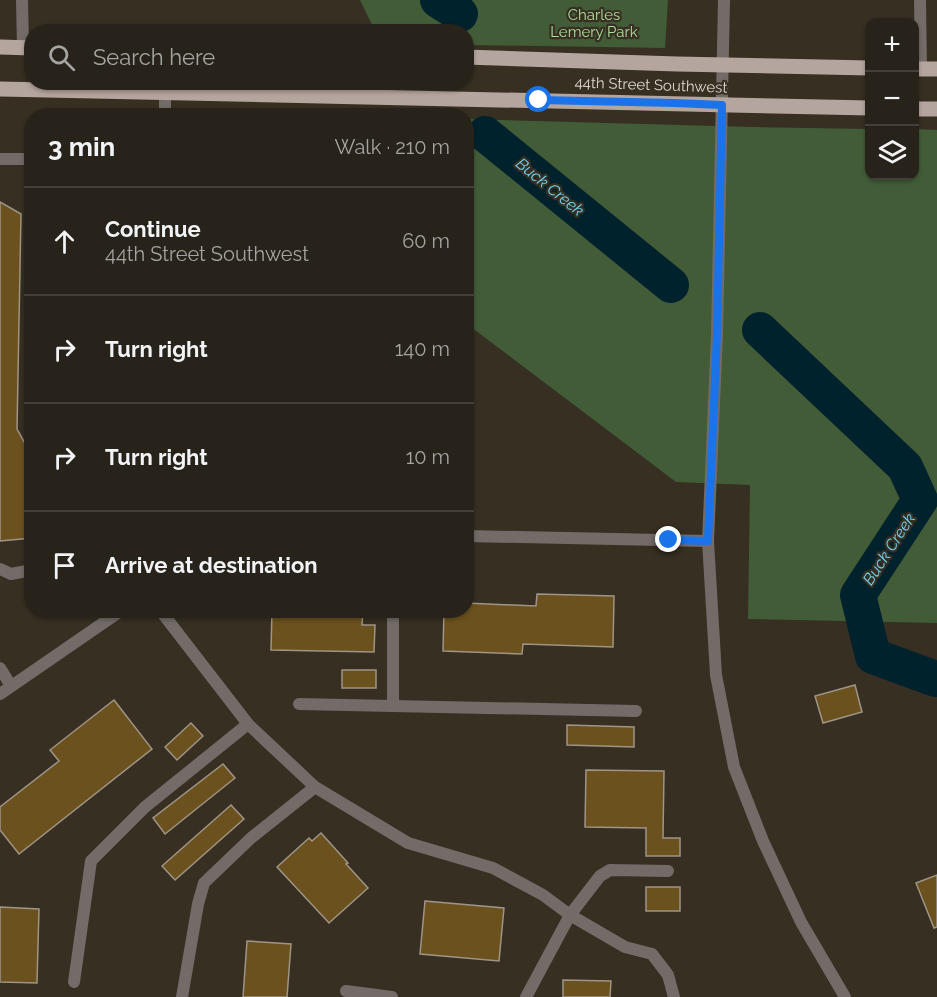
<!DOCTYPE html>
<meta charset="utf-8">
<style>
:root{--surface:#28231a;--page:#342f27;--text:#f1f3f6;--muted:#a5a4a2;--line:#444039}
body{margin:0;font-family:Raleway,sans-serif;background:var(--page);color:var(--text)}
.controls{position:absolute;right:18px;top:18px;display:grid;overflow:hidden;border-radius:12px;box-shadow:0 2px 4px #0004}
.controls button{width:54px;height:54px;display:grid;place-items:center;padding:0;border:0;border-bottom:2px solid var(--line);background:var(--surface);color:var(--text);font:30px sans-serif}
.stop{position:absolute;width:18px;height:18px;margin:-14px;border:4px solid #1a73e8;border-radius:50%;background:#fff}
.stop.end{background:#1a73e8;border-color:#fff;box-shadow:0 2px 6px #0008}
.list{margin:0;padding:0;list-style:none}
h2{display:flex;justify-content:space-between;align-items:center;height:78px;margin:0;padding:0 24px;font-size:26px}
h2 small{font-size:20px;font-weight:400;color:var(--muted)}
.list li{display:grid;grid-template-columns:39px 1fr auto;gap:18px;align-items:center;box-sizing:border-box;height:108px;padding:0 24px;border-top:2px solid var(--line)}
.list b{display:block;font-size:22px;white-space:nowrap}
.list p{margin:0;font-size:20px;white-space:nowrap;color:var(--muted)}
.list em{font-size:20px;font-style:normal;color:var(--muted)}
.icon{flex:none;width:33px;height:33px;fill:none;stroke:currentColor;stroke-width:2;stroke-linecap:round;stroke-linejoin:round}
.map{position:relative;flex:none;width:937px;height:997px;overflow:hidden}
.search{position:absolute;background:var(--surface);box-shadow:0 2px 4px #0004;left:24px;top:24px;width:450px;height:66px;display:flex;align-items:center;gap:15px;box-sizing:border-box;padding:0 21px;border-radius:24px;color:var(--muted);font-size:22px}
.panel{position:absolute;background:var(--surface);box-shadow:0 2px 4px #0004;left:24px;top:108px;width:450px;height:510px;border-radius:24px}
.map>svg:first-child{display:block}
</style>
<div class="map">
<svg width="937" height="997" viewBox="0 0 937 997">
<rect width="100%" height="100%" fill="#362f22"/>
<g fill="#425c38">
<polygon points="360,0 668,0 665,48 467,45 466,32 375,31"/>
<polygon points="466,119 753,127 869,129 870,176 914,176 915,129 937,130 937,623 748,619 750,485 676,482 467,324"/>
</g>
<g fill="none" stroke-linecap="round" stroke-linejoin="round">
<g stroke="#00222d" stroke-width="36">
<polyline points="438,0 460,14"/>
<polyline points="485,134 671,285"/>
<polyline points="760,330 905,467 920,500 858,595 873,656 933,678 937,679"/>
</g>
</g>
<g fill="#6b511e" stroke="#9e9586" stroke-width="1.5">
<polygon points="0,202 21,214 17,429 32,456 32,538 0,541"/>
<polygon points="537,594 614,596 613,647 523,644 522,654 443,651 444,610 466,610 466,603 536,606"/>
<polygon points="272,610 363,610 362,625 375,625 374,652 271,650"/>
<rect x="342" y="670" width="34" height="18"/>
<polygon points="855,685 862,712 823,723 815,696"/>
<polygon points="114,700 152,749 19,854 0,830 0,807 59,761 50,750"/>
<polygon points="191,723 203,736 177,760 165,747"/>
<polygon points="567,725 634,727 634,747 567,745"/>
<polygon points="223,764 235,778 165,834 153,818"/>
<polygon points="586,770 664,771 663,838 680,838 680,856 646,856 646,828 585,827"/>
<polygon points="231,805 244,819 175,880 162,866"/>
<polygon points="321,833 348,863 346,864 368,888 329,923 277,867 309,838 312,841"/>
<polygon points="937,875 937,927 934,928 916,883"/>
<rect x="646" y="887" width="34" height="24"/>
<polygon points="425,901 504,908 499,961 420,954"/>
<polygon points="0,907 39,909 37,983 0,982"/>
<polygon points="247,941 291,944 287,997 243,997"/>
<polygon points="563,980 611,981 610,997 563,997"/>
</g>
<g fill="none" stroke-linecap="round" stroke-linejoin="round">
<g stroke="#736b68" stroke-width="12">
<polyline points="920,0 921,69"/>
<polyline points="165,93 165,116"/>
<polyline points="0,159 32,159"/>
<polyline points="0,569 11,574 32,570"/>
<polyline points="160,610 248,724 315,787 408,843 493,868 543,895 570,915 625,947 652,954 668,975 674,997"/>
<polyline points="0,668 11,686"/>
<polyline points="299,704 636,711"/>
<polyline points="393,706 393,610"/>
<polyline points="74,982 91,861 145,807 248,724"/>
<polyline points="346,991 392,997"/>
<polyline points="182,997 198,904 204,883 251,838 315,787"/>
<polyline points="526,997 570,915 600,876 610,870 668,871"/>
</g>
<g stroke="#736b68" stroke-width="12">
<polyline points="22,0 23,48"/>
<polyline points="466,536 708,541"/>
<polyline points="0,694 122,610"/>
</g>
<polyline stroke="#736b68" stroke-width="12" points="724,0 717,335 708,541 716,675 734,767 763,841 801,922 845,997"/>
<g stroke="#b5a59f" stroke-width="15">
<polyline points="0,47 32,48"/>
<polyline points="466,57 677,64 870,68"/>
<polyline points="914,69 937,69"/>
<polyline points="0,89 870,108"/>
<polyline points="914,109 937,109"/>
</g>
</g>
<g fill="none" stroke-linecap="round" stroke-linejoin="round">
<polyline stroke="#1a73e8" stroke-width="8" points="539,100 675,103 722,105 717,335 708,541 669,540"/>
</g>
<g text-anchor="middle" dominant-baseline="central" stroke-width="4.5" stroke-linejoin="round" paint-order="stroke">
<g font-size="15" fill="#acde99" stroke="#362f22">
<text x="594" y="15">Charles<tspan x="594" dy="17">Lemery Park</tspan></text>
</g>
<g font-size="15" fill="#dcd8d0" stroke="#362f22">
<text transform="translate(651 85) rotate(2)">44th Street Southwest</text>
</g>
<g font-size="16" font-style="italic" fill="#6fd6f6" stroke="#362f22">
<text transform="translate(550 187) rotate(39)">Buck Creek</text>
<text transform="translate(889 549) rotate(-57)">Buck Creek</text>
</g>
</g>
</svg>
<div class="controls">
<button>+</button>
<button>−</button>
<button><svg class="icon" aria-label="layers" viewBox="0 0 24 24"><path d="M12 4l9 5-9 5-9-5zM3 14l9 5 9-5"/></svg></button>
</div>
<div class="stop" style="left:539px;top:100px"></div>
<div class="stop end" style="left:669px;top:540px"></div>
<div class="search"><svg class="icon" aria-label="search" viewBox="0 0 24 24"><circle cx="10" cy="10" r="6"/><path d="M15 15l6 6"/></svg>Search here</div>
<section class="panel">
<h2>3 min<small>Walk · 210 m</small></h2>
<ul class="list">
<li><svg class="icon" aria-label="ahead" viewBox="0 0 24 24"><path d="M12 20V5M6 11l6-6 6 6"/></svg><div><b>Continue</b><p>44th Street Southwest</p></div><em>60 m</em></li>
<li><svg class="icon" aria-label="right" viewBox="0 0 24 24"><path d="M7 20v-9h11M14 6l5 5-5 5"/></svg><div><b>Turn right</b></div><em>140 m</em></li>
<li><svg class="icon" aria-label="right" viewBox="0 0 24 24"><path d="M7 20v-9h11M14 6l5 5-5 5"/></svg><div><b>Turn right</b></div><em>10 m</em></li>
<li><svg class="icon" aria-label="arrive" viewBox="0 0 24 24"><path d="M6 21V4h12l-3 4 3 4H6"/></svg><div><b>Arrive at destination</b></div></li>
</ul>
</section>
</div>
